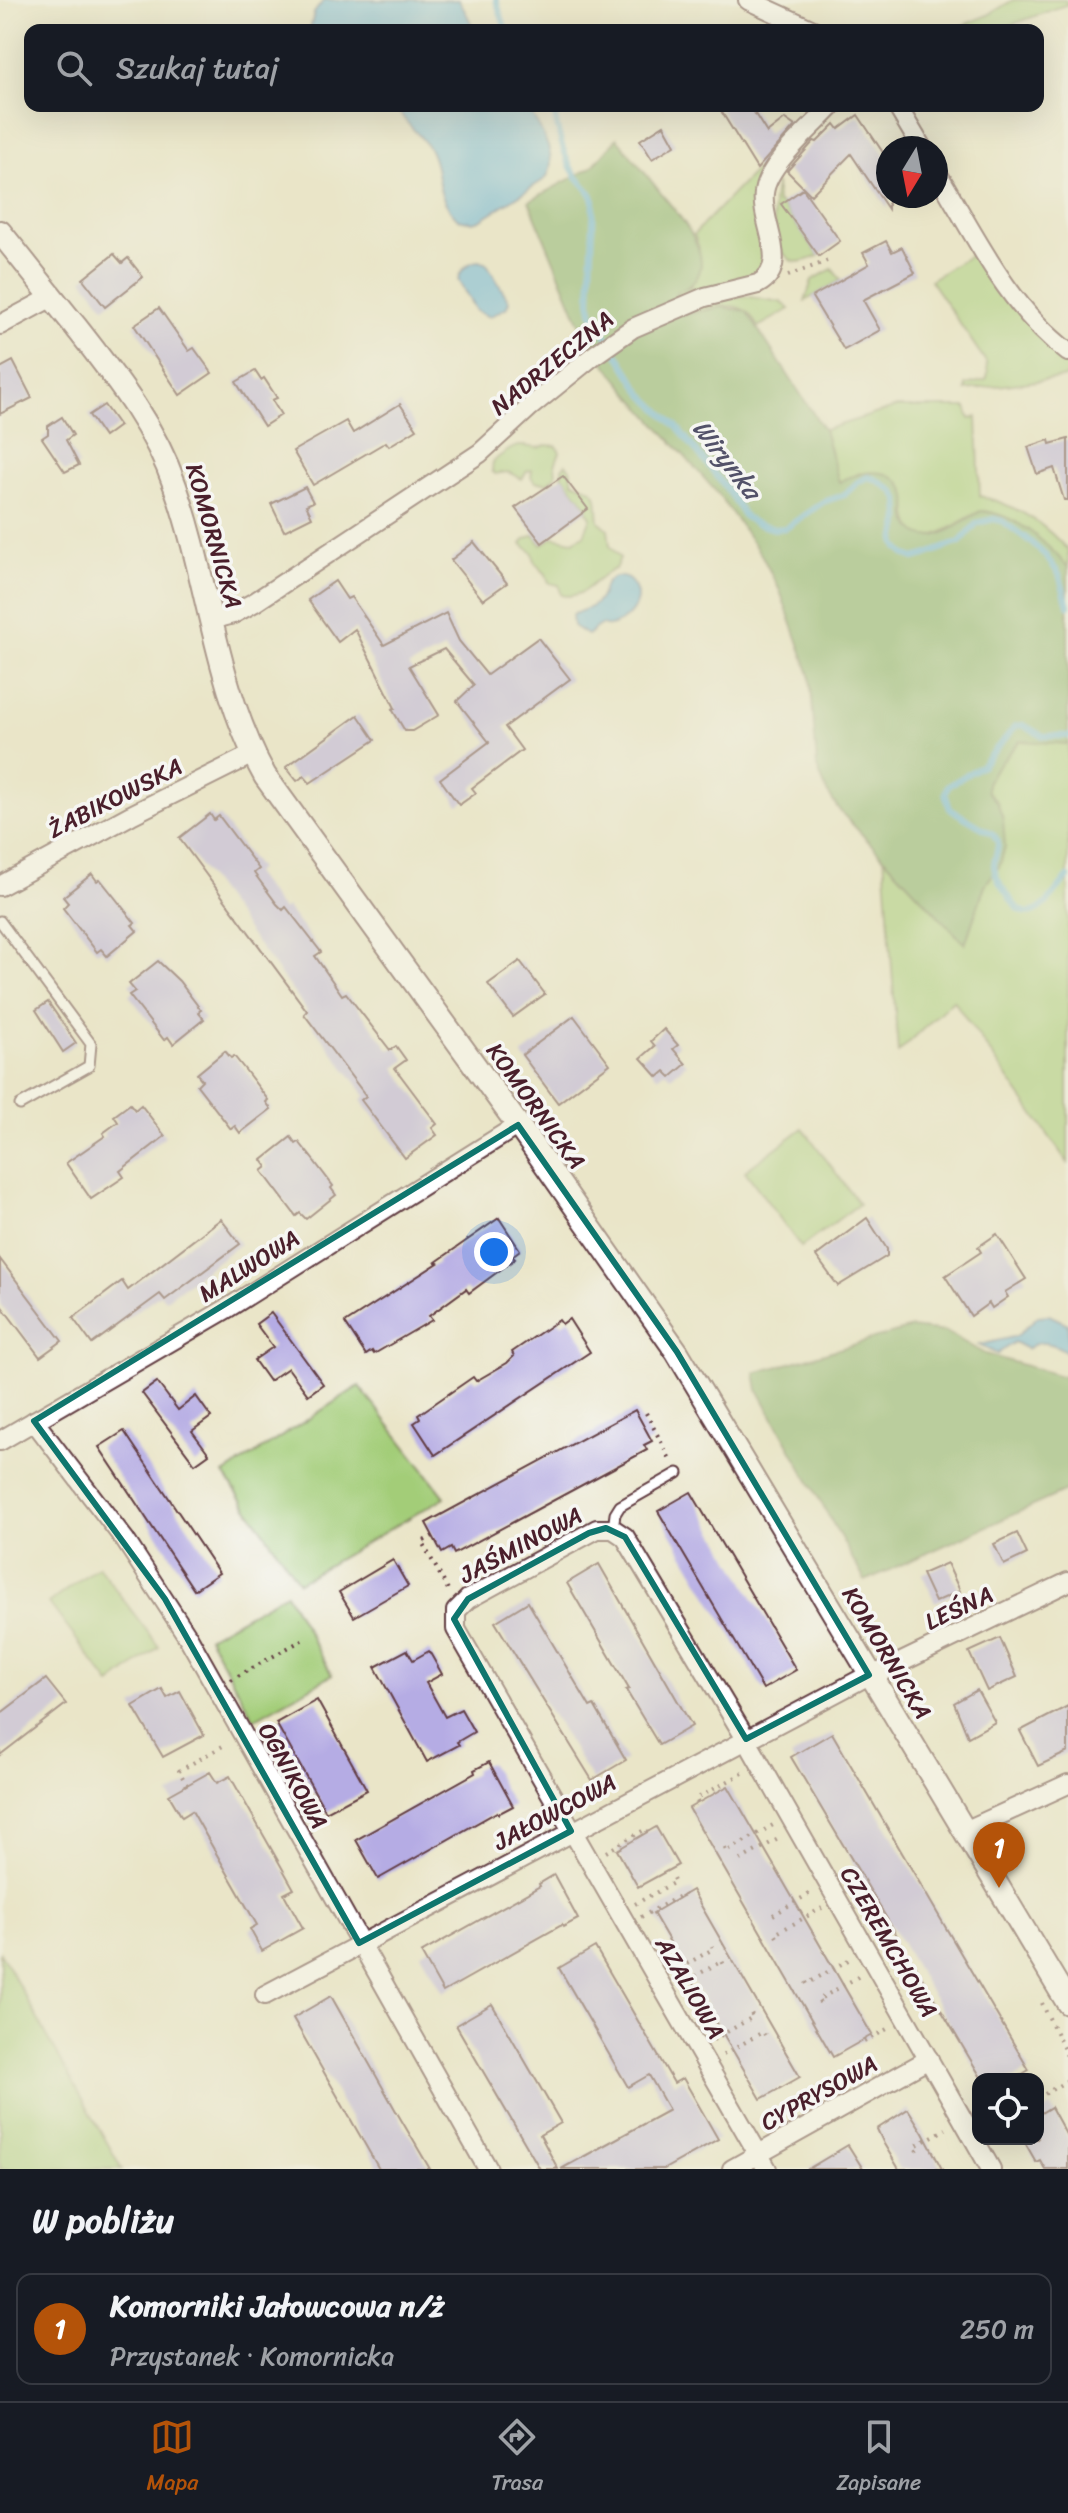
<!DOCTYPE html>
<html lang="pl">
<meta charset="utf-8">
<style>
:root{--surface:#171b24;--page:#242831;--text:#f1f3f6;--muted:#9ea1a6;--line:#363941;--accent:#b45309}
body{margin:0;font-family:Sriracha,sans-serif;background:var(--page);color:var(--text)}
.controls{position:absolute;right:24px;bottom:24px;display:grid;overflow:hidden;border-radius:16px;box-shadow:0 8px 32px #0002}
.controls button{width:72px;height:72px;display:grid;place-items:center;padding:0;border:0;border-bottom:2px solid var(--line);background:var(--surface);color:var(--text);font:40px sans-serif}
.compass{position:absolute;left:876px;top:136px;width:72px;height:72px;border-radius:50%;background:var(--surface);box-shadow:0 8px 32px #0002;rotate:190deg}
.you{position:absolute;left:494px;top:1252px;width:28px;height:28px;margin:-20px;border:6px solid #fff;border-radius:50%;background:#1a73e8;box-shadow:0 0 0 12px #1a73e833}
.badge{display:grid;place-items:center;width:52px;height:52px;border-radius:50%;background:var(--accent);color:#fff;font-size:26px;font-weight:700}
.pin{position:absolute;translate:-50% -66px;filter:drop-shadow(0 2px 4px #0008)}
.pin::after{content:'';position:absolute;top:42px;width:28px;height:24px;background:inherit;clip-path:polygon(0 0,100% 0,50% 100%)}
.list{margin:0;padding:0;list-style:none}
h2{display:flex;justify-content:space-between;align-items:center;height:104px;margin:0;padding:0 32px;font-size:34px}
h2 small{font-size:26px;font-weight:400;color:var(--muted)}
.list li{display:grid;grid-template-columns:52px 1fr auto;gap:24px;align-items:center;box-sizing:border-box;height:112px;margin:0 16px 16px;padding:0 16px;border:2px solid var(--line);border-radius:16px}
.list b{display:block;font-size:30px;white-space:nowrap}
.list p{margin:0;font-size:26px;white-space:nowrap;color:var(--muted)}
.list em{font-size:26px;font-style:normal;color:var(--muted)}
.icon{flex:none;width:44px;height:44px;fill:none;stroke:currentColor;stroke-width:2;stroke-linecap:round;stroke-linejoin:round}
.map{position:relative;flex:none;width:1068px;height:2169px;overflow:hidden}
.search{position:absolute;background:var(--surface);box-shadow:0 8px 32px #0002;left:24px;right:24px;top:24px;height:88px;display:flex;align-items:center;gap:20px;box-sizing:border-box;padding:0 28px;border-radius:16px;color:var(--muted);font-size:30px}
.sheet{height:232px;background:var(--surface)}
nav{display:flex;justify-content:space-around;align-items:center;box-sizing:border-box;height:112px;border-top:2px solid var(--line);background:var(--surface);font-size:22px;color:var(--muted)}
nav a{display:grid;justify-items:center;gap:4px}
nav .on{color:var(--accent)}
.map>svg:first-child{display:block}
</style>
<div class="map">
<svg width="1068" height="2169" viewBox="0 0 1068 2169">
<rect width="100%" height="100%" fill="#f6f6f2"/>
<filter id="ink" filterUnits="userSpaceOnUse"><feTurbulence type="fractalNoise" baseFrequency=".0125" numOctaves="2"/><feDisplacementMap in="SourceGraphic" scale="16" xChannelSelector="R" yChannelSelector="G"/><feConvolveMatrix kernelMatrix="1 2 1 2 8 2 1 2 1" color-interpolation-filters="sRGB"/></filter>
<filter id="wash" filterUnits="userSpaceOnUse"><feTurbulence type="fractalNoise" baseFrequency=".006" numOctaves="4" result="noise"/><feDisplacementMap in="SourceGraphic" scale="32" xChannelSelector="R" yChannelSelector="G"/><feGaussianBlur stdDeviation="1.8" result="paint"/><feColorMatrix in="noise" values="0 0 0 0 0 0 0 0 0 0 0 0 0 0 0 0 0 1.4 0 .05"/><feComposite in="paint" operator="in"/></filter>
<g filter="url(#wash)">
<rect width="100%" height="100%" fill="#eae5c8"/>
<g fill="#a3cd78" stroke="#767652" stroke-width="2">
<polygon points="1013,0 1065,0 1068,4 997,30 951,30 988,15"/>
<polygon points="781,150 755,195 756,220 768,251 762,275 678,299 676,292 691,287 699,248 694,234 757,169"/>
<path d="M776,183L777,203L781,204L819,256C810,259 797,266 788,258C771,245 771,201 776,183Z"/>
<polygon points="977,251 1068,360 1068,377 966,390 966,385 986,380 988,374 986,362 930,280"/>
<polygon points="832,269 841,280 805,301 812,280"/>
<path d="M744,296L781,302L790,309L758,327C755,322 751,314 746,311C728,299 700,312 682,315L701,304Z"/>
<path d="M897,407H966L970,419L977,417L980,496C1016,505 1044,522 1068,551V567C1045,543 1017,514 981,511C948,526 907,567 907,497L860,473L839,483L824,430Z"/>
<path d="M546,445L557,446L560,452L555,465L556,475L548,483L535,482L531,477L532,470L527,471L522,479L508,472L495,474L492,471L493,461C501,456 509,448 518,446C530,445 535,451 546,445Z"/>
<path d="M566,464L570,469L573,482C602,492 596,492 599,521L608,529L610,546L620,558L615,569C595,576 585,601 561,595L559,585L549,583L546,574L535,563L533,553L522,544L525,539L534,535L542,545L553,537L573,541L584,535L591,517L586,510L588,508L562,475V468Z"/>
<polygon points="1027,740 1068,744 1068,1163 953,1000 898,1053 884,856 965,944 985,885 1000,865 1005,846 997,802 987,791 987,783 994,770 1019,741"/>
<polygon points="803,1128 859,1204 801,1247 745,1171"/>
<polygon points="359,1386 445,1497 299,1582 224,1474"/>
<polygon points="98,1566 159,1647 110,1684 49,1603"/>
<polygon points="286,1593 332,1675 254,1719 208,1637"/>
<polygon points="0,1952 122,2169 0,2169"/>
</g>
<g fill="#82b068" stroke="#66684a" stroke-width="2">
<path d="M617,138C631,156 646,174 660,192C681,218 731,271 676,293L682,315L721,307L746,311L824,430L839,482C862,470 898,464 907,496C909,504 905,514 908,521C910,528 918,535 926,536C946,538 964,519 981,511C1017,514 1045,542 1068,567V744L1020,741L994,770L987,783V791L997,802L1003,819L1005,846L1000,865L985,885L965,944L840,811L827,792L817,767L810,675L780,591L762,556L719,495L629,393L587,341L529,201L592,167Z"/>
<polygon points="911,1328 946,1332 985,1354 1068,1378 1068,1490 865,1581 758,1390 755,1373"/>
</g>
<g fill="#63b2dd" stroke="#566884" stroke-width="2">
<polygon points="324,0 459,0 475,30 310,30 314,13"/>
<path d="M397,106H527C538,126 562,158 545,179L480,220L473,222L458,219C432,193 443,176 430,150C421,133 403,124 397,106Z"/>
<path d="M479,261L487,264L509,301L507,307L489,317L476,311L458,280C460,270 469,261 479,261Z"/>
<path d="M614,577C624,576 630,578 635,588C643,605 626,622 610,626C599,628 608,621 597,627C594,629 591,633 587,635L573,626L572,615C581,610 595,608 600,598C606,588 600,585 614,577Z"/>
<path d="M1049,1315L1068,1324V1353C1056,1344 1040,1338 1027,1349L1014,1342L997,1354L979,1345L1017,1336L1038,1316Z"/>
</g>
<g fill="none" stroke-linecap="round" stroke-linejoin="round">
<g stroke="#63b2dd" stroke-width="6">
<polyline points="496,0 506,30"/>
<path d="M553,106C556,124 564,160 575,174C581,184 590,188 594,200L590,301L593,315L642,393L678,428L726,488L745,517L754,523L775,529L786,528L823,502L844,495L858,482L868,477L875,479L894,491L899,499L900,519L895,541L898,548L904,554L914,558L925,555L960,542L977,523L994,519L1002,521L1027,539L1045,555L1059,574L1068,605"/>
<path d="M1068,736H1043L1023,725L1016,726L982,765L948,786L945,793L950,809L993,834L998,841C999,850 994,857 994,866C995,878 1002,886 1008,895C1030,935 1050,898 1068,877"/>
</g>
</g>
<g id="blocks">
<g fill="#b5ace4">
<polygon points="718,106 750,106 767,133 785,119 795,126 757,169"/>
<polygon points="858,115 888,160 888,209 851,154 811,195 787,171 814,141 817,142 835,124 839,129"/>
<polygon points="664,125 675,145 652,159 640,140"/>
<polygon points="803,189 840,241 819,256 781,204"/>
<polygon points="886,241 892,252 902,247 915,273 863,300 880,330 844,350 812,297 869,264 863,253"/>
<polygon points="114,254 122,263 128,258 143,277 105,307 83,279"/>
<polygon points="159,308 189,351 194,348 212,373 180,395 134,325"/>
<polygon points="13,361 32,398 0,414 0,368"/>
<polygon points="255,371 261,380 264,378 277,398 272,400 281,415 264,426 236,382"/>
<polygon points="400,404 417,429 389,446 386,442 313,485 293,451 346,421 353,433"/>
<polygon points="104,405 119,426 104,437 89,415"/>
<polygon points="62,417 73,435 66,440 79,465 65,472 42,438 48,434 48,426"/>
<polygon points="1068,439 1068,500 1064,500 1054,468 1037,474 1028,447 1049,440 1050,444"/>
<polygon points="563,476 588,509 542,543 515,508"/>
<polygon points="305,487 313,502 306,505 312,517 284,531 271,504"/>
<polygon points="474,542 507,583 483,600 451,560"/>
<polygon points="335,581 347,599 351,597 384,645 446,613 459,641 487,675 538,638 570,679 505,727 522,750 472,788 476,793 459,805 440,779 489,742 457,701 474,685 444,649 409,666 439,715 412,731 405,731 392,709 395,708 355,629 338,642 308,600"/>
<polygon points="358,715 375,740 310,783 304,776 297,781 286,767"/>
<polygon points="210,814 214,820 219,816 259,869 254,873 277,904 283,910 286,907 321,952 315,956 342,995 346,993 390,1050 396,1046 406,1060 395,1068 437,1124 432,1128 437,1135 405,1158 361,1100 366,1096 304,1014 307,1011 179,838"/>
<polygon points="92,874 97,881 100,879 112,894 135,923 132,925 137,931 107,956 101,949 97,952 63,908 68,903 63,897"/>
<polygon points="158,961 179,981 201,1010 198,1012 204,1019 173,1044 168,1037 164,1040 129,995 135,991 129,984"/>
<polygon points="520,961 545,994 513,1017 488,984"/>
<polygon points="48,1002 76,1043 63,1052 36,1010"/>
<polygon points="574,1016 610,1064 558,1103 522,1055"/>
<polygon points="664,1029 678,1045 673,1049 686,1064 671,1077 665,1071 658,1077 641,1058 655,1046 651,1041"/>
<polygon points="225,1051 231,1058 234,1056 246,1071 268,1100 266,1102 271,1109 240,1133 235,1126 231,1129 197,1085 202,1080 197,1074"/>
<polygon points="130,1104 135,1110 141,1105 165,1136 120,1171 124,1177 91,1199 66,1163 105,1136 103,1133 118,1122 114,1116"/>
<polygon points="291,1137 296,1144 299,1142 311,1157 333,1186 331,1188 336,1195 306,1219 300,1213 296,1216 262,1171 267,1167 262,1160"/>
<polygon points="499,1218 520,1250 512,1256 515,1259 469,1293 466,1289 429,1316 432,1320 415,1330 374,1354 372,1351 366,1355 345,1323 438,1263 436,1262"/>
<polygon points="867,1218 887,1249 887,1256 838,1286 816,1256"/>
<polygon points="221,1219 240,1244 165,1300 160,1294 92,1344 73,1318 122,1281 128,1290"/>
<polygon points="997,1234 1026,1279 1005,1292 1008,1297 992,1308 989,1303 971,1316 945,1276 981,1252 978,1247"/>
<polygon points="0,1259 62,1341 40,1357 0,1304"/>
<polygon points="271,1313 323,1384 308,1395 288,1368 269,1381 254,1360 273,1347 256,1324"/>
<polygon points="569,1319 590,1352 435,1455 414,1423 420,1419 418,1415 473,1377 476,1381 507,1363 514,1356 512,1352 559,1320 562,1324"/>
<polygon points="157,1382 178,1410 196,1396 211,1417 192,1431 209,1454 195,1464 142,1393"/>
<polygon points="635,1410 652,1441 644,1445 647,1450 454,1554 451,1548 442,1553 426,1523"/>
<polygon points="124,1431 219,1573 194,1590 99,1447"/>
<polygon points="691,1492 796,1670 763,1689 658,1511"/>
<polygon points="1017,1533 1027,1554 1004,1565 994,1544"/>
<polygon points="393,1560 408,1586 354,1617 339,1592"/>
<polygon points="947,1563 960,1591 935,1602 922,1574"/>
<polygon points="599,1564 692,1726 659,1745 626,1690 629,1689 567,1583"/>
<polygon points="528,1602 590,1707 594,1705 626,1760 592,1780 495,1622"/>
<polygon points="1000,1638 1017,1677 987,1691 969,1652"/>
<polygon points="407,1650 413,1660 429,1651 442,1674 426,1683 445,1717 461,1709 474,1732 457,1742 459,1745 427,1762 375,1667"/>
<polygon points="46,1679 66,1704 0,1755 0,1714"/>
<polygon points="162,1689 167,1698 180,1691 204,1735 163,1757 133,1706"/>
<polygon points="977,1690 995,1722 968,1737 954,1703"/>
<polygon points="317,1700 367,1790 326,1812 276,1723"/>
<polygon points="1068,1706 1068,1752 1038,1766 1020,1731"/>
<polygon points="832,1733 1029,2070 1014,2079 982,2079 791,1757"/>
<polygon points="489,1762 513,1806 498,1814 497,1812 378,1879 356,1840 475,1773 474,1770"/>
<polygon points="210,1772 217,1783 230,1776 294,1889 284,1894 303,1928 262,1951 250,1929 257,1925 192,1811 182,1817 169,1795"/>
<polygon points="728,1786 872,2035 833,2057 689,1808"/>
<polygon points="656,1827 678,1865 638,1887 617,1850"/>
<polygon points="554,1875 578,1919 563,1927 562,1925 443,1992 421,1953 540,1886 539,1884"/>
<polygon points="692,1890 800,2077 761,2099 653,1913"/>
<polygon points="595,1947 674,2083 683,2078 718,2139 664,2169 561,2169 669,2110 649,2075 628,2087 559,1968"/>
<polygon points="331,1996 396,2111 430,2169 379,2169 293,2018"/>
<polygon points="492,2004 561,2123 540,2135 558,2169 540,2169 456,2025"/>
<polygon points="1051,2107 1068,2138 1068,2169 1045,2169 1040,2160 1036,2162 1023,2139 1038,2139 1038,2115"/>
<polygon points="908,2109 923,2133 942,2169 899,2169 884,2144 877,2129"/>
<polygon points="848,2145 863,2169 808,2169"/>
</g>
</g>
</g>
<g filter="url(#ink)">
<use href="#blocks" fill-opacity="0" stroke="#623d43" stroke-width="2"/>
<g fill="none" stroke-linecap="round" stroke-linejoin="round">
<defs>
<g id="service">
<polyline points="0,921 91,1044 89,1066 20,1105"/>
<polyline points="613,1529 615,1514 620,1506 678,1473"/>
</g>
<g id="minor">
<polyline points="748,0 813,30"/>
<polyline points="897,106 922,148"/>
<path d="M936,171C974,234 1008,307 1068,352"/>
<polyline points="0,325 52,297"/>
<path d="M210,620L233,614L255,602L480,453L530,407L593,356L633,328L705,297L758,284C792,265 760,224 764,193C767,164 812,128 832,106"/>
<polyline points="0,886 131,815 253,754"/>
<polyline points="34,1421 125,1540 188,1637 488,2169"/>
<polyline points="0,1441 228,1308 518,1125"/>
<polyline points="965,1831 1068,1784"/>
<polyline points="265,1995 869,1675 883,1671 1068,1582"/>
<polyline points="732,2169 929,2059"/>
<polyline points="767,2169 456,1629 456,1611 468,1599 597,1529 613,1529 625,1537 746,1739 991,2169"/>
</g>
<path id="tertiary" d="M0,232C26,264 51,296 76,327C115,377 154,425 175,486C209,582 215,686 265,776L518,1125L677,1352L1068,2003"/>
</defs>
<use href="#service" stroke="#623d43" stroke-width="13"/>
<use href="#minor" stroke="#623d43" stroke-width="22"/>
<use href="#tertiary" stroke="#623d43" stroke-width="26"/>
<g stroke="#623d43" stroke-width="4" stroke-dasharray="2 6" stroke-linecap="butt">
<polyline points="788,276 827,261"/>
<polyline points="646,1413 671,1461"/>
<polyline points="433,1536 422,1542 450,1593"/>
<polyline points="231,1680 302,1640"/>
<polyline points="187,1785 179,1771 226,1744"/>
<polyline points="698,1803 696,1799 743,1773"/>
<polyline points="725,1848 726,1852 773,1825"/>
<polyline points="606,1852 646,1829 647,1832"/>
<polyline points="740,1860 780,1838"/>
<polyline points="635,1904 675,1882 673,1878"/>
<polyline points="773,1915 812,1892"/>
<polyline points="641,1917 683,1894 686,1899"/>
<polyline points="777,1937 775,1934 822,1908"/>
<polyline points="673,1972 713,1949 712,1946"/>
<polyline points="806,1982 807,1984 850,1959"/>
<polyline points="681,1984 722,1961 725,1967"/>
<polyline points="820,2003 818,2000 861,1975"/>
<polyline points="1042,2003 1068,2058"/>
<polyline points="713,2040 753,2017 751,2013"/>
<polyline points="864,2042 889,2028"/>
<polyline points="723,2055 763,2032 765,2035"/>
<polyline points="1038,2098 1068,2080"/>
<polyline points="917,2151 915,2146 946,2129"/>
</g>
<use href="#service" stroke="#fff" stroke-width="9"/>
<use href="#minor" stroke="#fff" stroke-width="18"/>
<use href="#tertiary" stroke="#fff" stroke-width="22"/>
</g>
</g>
<path d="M0 0H1068V2169H0ZM518,1125L677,1352L869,1675L746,1739L625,1537L606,1528L589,1533L468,1599L454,1619L571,1831L359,1943L165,1599L34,1421Z" fill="#eae5c8" fill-opacity=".55" fill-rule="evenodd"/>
<path fill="none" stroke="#0f766e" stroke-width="6" stroke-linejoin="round" d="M518,1125L677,1352L869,1675L746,1739L625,1537L606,1528L589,1533L468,1599L454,1619L571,1831L359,1943L165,1599L34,1421Z"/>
<g text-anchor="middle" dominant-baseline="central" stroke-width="7" stroke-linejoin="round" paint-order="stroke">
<g font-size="24" fill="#4a1f2b" stroke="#f6f6f2">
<text transform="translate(552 363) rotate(-39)">NADRZECZNA</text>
<text transform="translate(214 536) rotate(74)">KOMORNICKA</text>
<text transform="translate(115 798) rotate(-27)">ŻABIKOWSKA</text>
<text transform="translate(536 1106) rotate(54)">KOMORNICKA</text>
<text transform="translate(249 1266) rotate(-32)">MALWOWA</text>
<text transform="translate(521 1545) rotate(-28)">JAŚMINOWA</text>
<text transform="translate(959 1608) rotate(-25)">LEŚNA</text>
<text transform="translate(887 1653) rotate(59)">KOMORNICKA</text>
<text transform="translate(293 1776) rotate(61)">OGNIKOWA</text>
<text transform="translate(555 1812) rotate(-28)">JAŁOWCOWA</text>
<text transform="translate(889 1942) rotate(60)">CZEREMCHOWA</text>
<text transform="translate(690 1988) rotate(60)">AZALIOWA</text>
<text transform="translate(819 2093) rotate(-29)">CYPRYSOWA</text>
</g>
<g font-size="26" font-style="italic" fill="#535269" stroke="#f6f6f2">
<text transform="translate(727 459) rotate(52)">Wirynka</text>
</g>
</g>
</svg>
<div class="controls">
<button><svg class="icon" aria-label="locate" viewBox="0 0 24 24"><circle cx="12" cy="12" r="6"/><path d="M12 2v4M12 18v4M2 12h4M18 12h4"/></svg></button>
</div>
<svg class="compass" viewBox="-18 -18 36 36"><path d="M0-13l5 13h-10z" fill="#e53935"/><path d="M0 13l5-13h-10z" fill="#9ea1a6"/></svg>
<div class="you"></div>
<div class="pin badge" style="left:999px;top:1888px">1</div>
<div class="search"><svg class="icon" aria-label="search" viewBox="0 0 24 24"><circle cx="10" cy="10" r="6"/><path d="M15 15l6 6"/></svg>Szukaj tutaj</div>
</div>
<section class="sheet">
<h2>W pobliżu<small></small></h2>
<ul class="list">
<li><span class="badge">1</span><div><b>Komorniki Jałowcowa n/ż</b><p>Przystanek · Komornicka</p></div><em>250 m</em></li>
</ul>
</section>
<nav>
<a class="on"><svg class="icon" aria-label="map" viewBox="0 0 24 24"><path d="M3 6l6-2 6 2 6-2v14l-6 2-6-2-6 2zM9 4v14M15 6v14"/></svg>Mapa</a>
<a><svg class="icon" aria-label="directions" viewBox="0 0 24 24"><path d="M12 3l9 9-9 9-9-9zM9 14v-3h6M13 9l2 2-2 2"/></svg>Trasa</a>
<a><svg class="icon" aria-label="saved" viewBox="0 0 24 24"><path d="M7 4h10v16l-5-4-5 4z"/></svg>Zapisane</a>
</nav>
